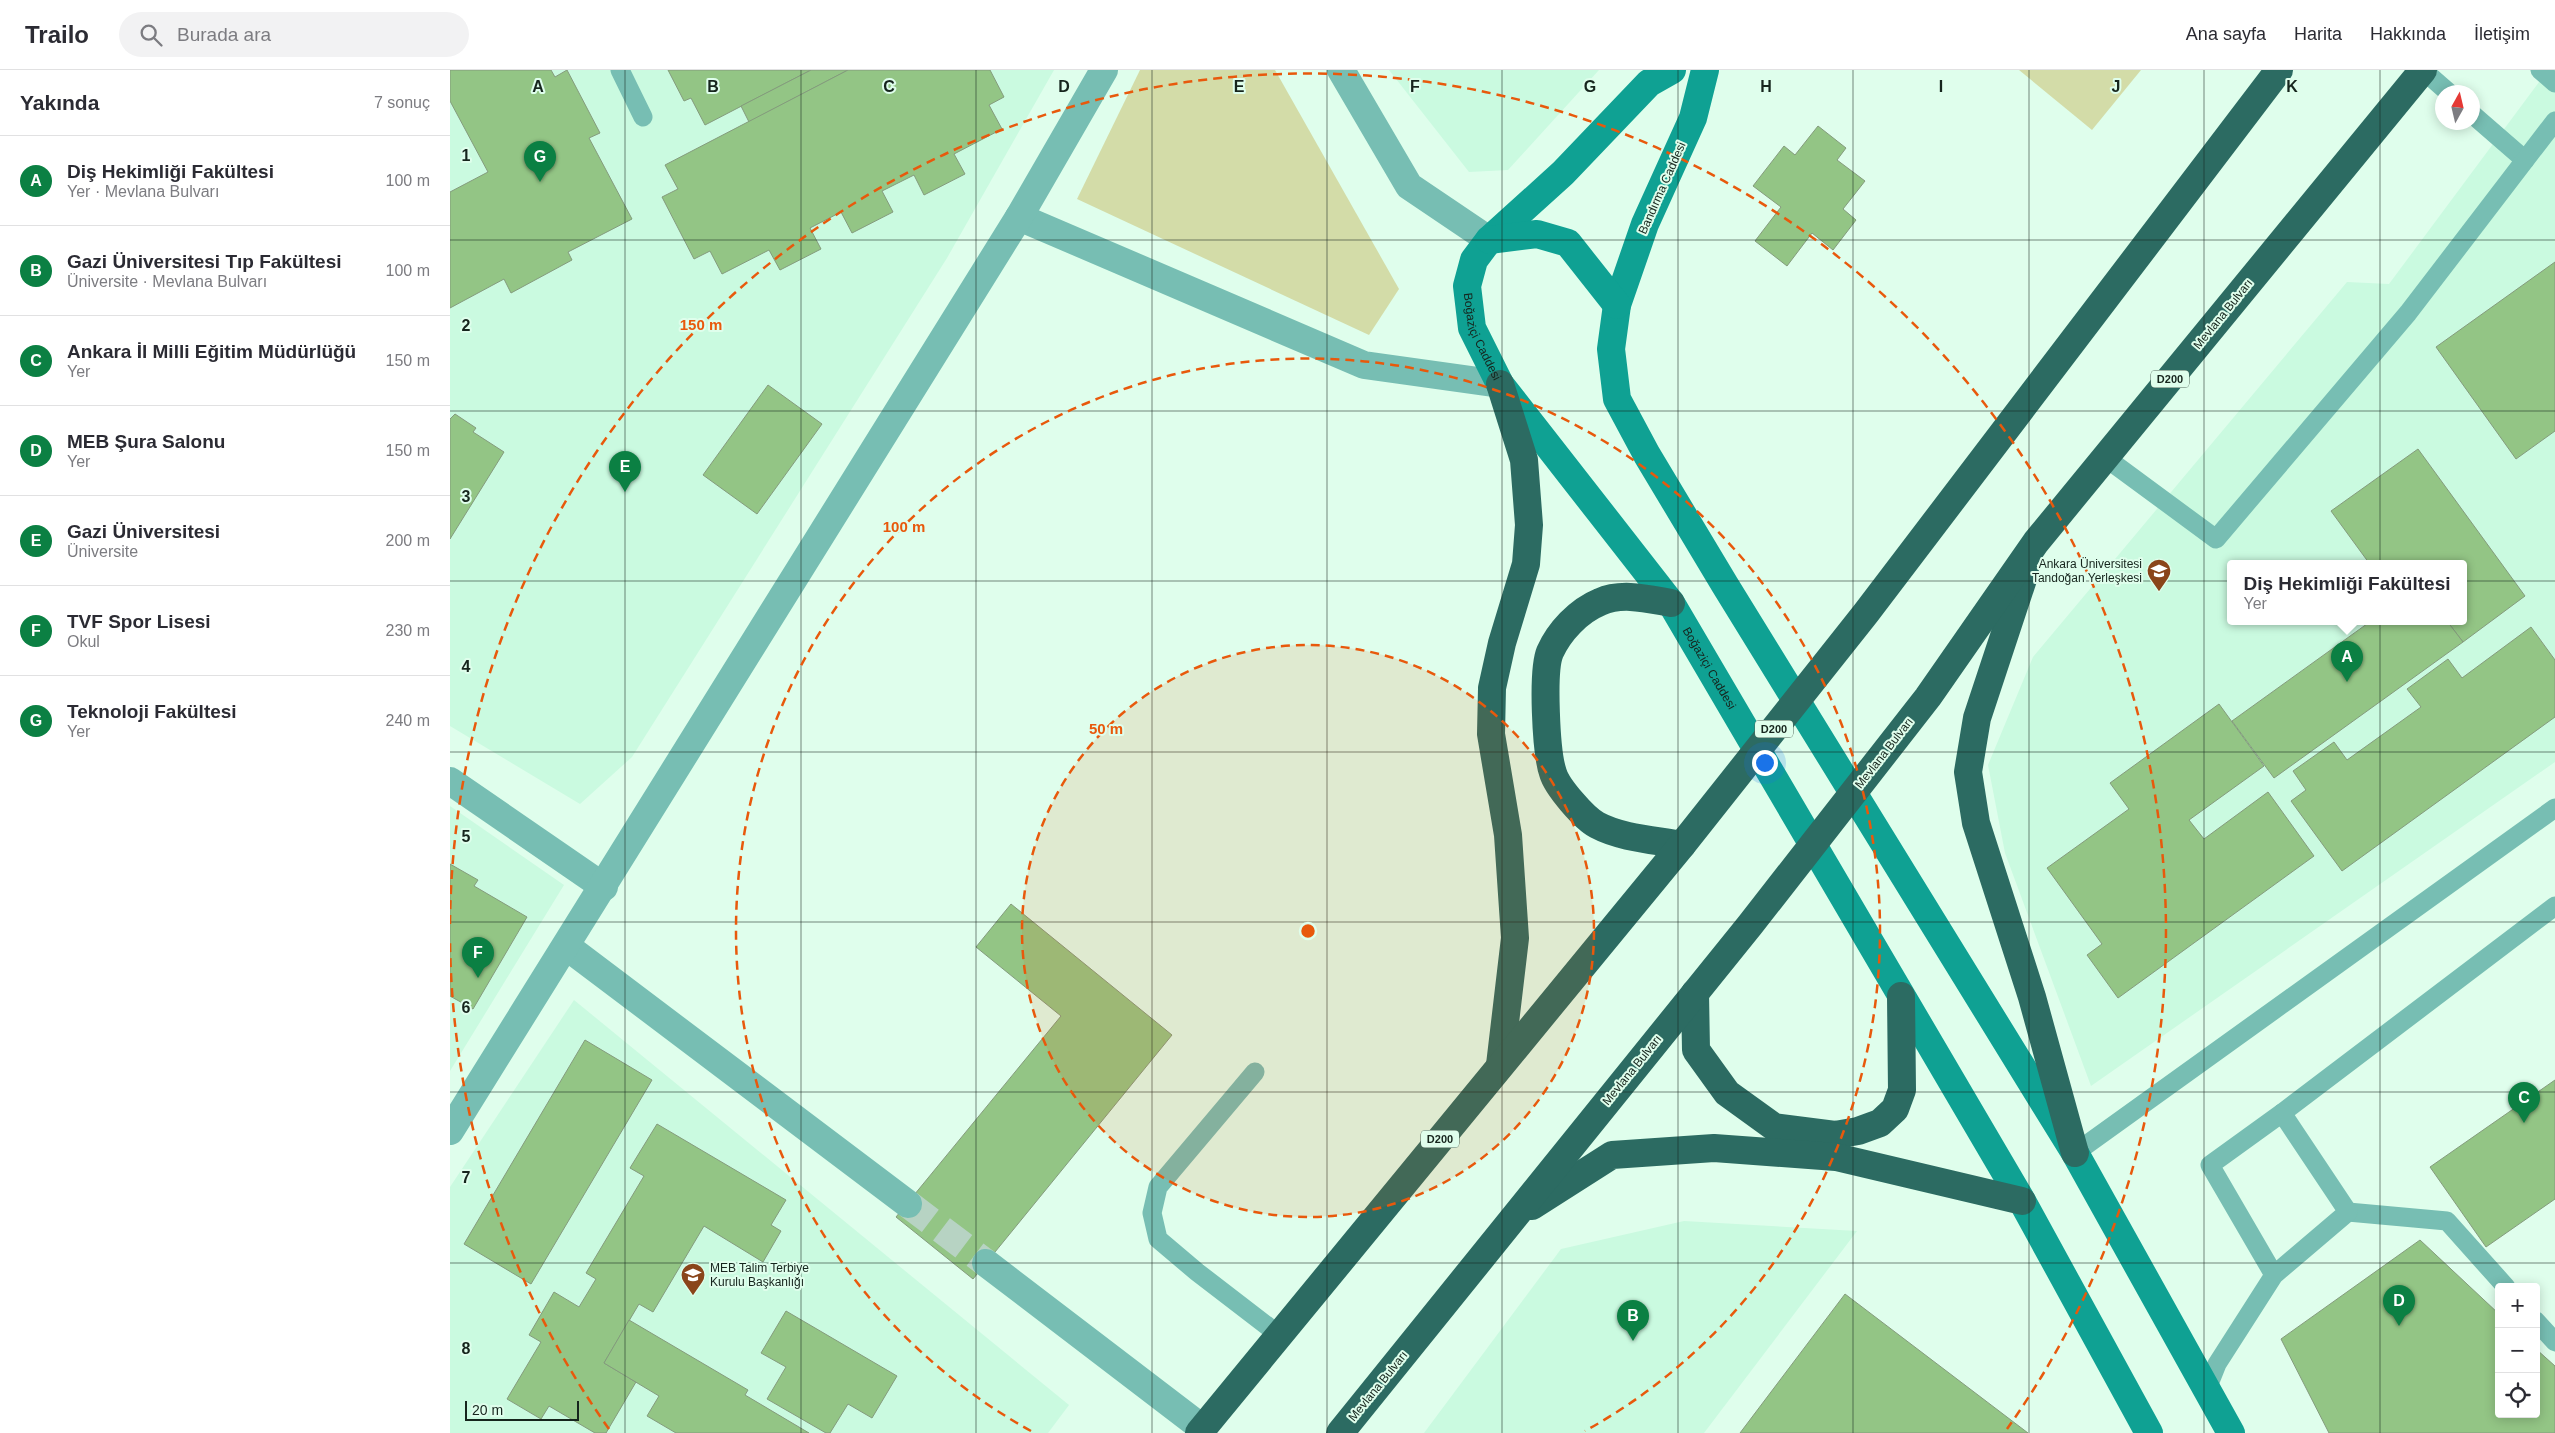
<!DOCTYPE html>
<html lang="tr">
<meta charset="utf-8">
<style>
:root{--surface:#fff;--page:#f2f2f3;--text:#2b2b33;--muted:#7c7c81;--line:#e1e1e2;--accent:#0b8043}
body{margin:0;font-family:Arial,sans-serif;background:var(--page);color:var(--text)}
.controls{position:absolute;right:15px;bottom:15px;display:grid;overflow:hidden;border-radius:5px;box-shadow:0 2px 12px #0003}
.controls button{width:45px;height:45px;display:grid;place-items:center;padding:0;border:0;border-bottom:1px solid var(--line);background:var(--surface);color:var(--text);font:25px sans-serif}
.compass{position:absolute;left:1985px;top:15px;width:45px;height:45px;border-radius:50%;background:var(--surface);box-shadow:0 2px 12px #0003;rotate:8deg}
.scale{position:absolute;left:15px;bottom:12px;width:114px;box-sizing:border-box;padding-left:5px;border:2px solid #16251d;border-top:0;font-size:14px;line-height:18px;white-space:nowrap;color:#16251d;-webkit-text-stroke:4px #dffeec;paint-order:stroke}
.you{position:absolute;left:1314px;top:692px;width:18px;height:18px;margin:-12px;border:4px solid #fff;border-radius:50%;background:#1a73e8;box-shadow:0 0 0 8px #1a73e833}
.badge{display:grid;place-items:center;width:32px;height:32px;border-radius:50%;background:var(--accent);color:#fff;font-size:16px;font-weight:700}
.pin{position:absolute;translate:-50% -41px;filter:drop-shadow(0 1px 2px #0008)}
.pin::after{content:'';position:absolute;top:26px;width:18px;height:15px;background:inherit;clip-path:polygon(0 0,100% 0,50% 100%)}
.popup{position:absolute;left:1777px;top:490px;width:240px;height:65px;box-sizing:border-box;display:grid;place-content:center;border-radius:5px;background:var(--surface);filter:drop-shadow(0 1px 4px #0005);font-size:16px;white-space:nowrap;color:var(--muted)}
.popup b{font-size:19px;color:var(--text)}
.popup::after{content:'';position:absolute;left:50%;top:100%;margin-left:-10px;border:10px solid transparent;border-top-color:var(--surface)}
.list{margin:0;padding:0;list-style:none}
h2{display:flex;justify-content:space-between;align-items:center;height:65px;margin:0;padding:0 20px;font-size:21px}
h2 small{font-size:16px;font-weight:400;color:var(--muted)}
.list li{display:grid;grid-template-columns:32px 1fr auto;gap:15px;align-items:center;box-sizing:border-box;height:90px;padding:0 20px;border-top:1px solid var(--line)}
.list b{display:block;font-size:19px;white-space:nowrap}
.list p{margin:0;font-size:16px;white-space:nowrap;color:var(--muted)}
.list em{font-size:16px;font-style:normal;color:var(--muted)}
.icon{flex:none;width:28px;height:28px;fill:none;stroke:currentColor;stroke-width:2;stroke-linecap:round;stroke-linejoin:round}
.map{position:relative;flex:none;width:2105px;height:1363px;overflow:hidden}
header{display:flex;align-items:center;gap:30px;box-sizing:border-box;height:70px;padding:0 25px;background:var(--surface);border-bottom:1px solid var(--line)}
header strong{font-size:24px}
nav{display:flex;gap:28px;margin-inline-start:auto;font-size:18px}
.search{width:350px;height:45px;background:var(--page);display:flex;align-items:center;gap:12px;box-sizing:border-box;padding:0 18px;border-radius:28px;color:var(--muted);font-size:19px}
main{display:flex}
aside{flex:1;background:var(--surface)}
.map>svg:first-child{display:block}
</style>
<header>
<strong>Trailo</strong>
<div class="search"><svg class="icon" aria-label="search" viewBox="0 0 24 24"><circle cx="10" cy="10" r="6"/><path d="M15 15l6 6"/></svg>Burada ara</div>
<nav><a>Ana sayfa</a><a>Harita</a><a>Hakkında</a><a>İletişim</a></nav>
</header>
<main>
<aside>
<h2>Yakında<small>7 sonuç</small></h2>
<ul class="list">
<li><span class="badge">A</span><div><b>Diş Hekimliği Fakültesi</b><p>Yer · Mevlana Bulvarı</p></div><em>100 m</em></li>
<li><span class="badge">B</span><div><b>Gazi Üniversitesi Tıp Fakültesi</b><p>Üniversite · Mevlana Bulvarı</p></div><em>100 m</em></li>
<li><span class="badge">C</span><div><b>Ankara İl Milli Eğitim Müdürlüğü</b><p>Yer</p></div><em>150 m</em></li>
<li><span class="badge">D</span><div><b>MEB Şura Salonu</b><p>Yer</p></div><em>150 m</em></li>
<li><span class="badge">E</span><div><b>Gazi Üniversitesi</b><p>Üniversite</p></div><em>200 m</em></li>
<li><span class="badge">F</span><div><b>TVF Spor Lisesi</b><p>Okul</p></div><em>230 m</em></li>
<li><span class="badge">G</span><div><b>Teknoloji Fakültesi</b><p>Yer</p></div><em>240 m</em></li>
</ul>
</aside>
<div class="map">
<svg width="2105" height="1363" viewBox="0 0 2105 1363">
<rect width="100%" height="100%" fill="#dffeec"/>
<g fill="#cafae0" fill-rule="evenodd">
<polygon points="0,0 604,0 497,188 182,687 130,734 0,656"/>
<polygon points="939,0 1149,0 1058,100 1019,102"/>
<path d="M2098,0H2105V692L1641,1016L1555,783L1538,695L1583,587L1897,212L1939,214ZM1781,493H2013V551H1781Z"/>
<polygon points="0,736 114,815 0,1001"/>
<polygon points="124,930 619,1335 598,1363 0,1363 0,1117"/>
<polygon points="1234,1151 1407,1161 1254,1363 974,1363 1111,1179"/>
</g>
<g fill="#d3dca8">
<polygon points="690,0 825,0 949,219 919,265 627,129"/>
<polygon points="1569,0 1691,0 1642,60"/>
</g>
<g fill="#93c585" stroke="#849b7d">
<polygon points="0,0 101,0 105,7 117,0 150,63 139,68 182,149 118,182 122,190 61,223 54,209 0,238 0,122 38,102 0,31"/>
<polygon points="218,0 361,0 255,55 241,28 234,31"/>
<polygon points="361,0 398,0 299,52 291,36"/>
<polygon points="398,0 540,0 554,27 539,35 552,59 504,84 515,104 474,125 464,105 432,121 443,142 402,163 391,142 360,158 371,179 330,200 319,180 272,204 260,181 244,189 212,127 228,119 215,95"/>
<polygon points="1368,56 1396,78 1387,90 1415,111 1393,139 1406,150 1383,180 1362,163 1337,196 1305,171 1331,137 1303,116 1334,76 1345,85"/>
<polygon points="2105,192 2105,361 2066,389 1986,277"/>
<polygon points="318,315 372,354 307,444 253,405"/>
<polygon points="5,344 26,358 23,362 54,382 0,469 0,349"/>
<polygon points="1968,379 2075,526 2013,572 1997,551 2013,551 2013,493 1919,493 1881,441"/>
<polygon points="1921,551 1997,551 2013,572 1824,708 1782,651"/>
<polygon points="2081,557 2105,590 2105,647 1892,801 1841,731 1856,720 1843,701 1884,672 1897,690 1971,637 1957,619 1998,589 2012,608"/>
<polygon points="1769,634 1814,696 1739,750 1754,769 1818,722 1864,786 1668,928 1637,885 1652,874 1597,798 1679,739 1660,713"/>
<polygon points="0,794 28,810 24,816 77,847 23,939 0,926"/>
<polygon points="561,834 722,965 523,1209 446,1147 611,946 526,877"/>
<polygon points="135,970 202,1010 81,1214 14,1174"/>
<polygon points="2105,1010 2105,1129 2036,1177 1980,1097"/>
<polygon points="207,1054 336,1130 321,1155 331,1161 313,1192 254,1156 203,1242 189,1234 154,1293 186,1312 156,1363 145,1363 99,1336 91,1349 57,1329 91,1272 79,1265 104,1222 129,1237 146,1209 136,1203 194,1106 180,1098"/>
<polygon points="1970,1170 2049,1244 2049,1344 2086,1344 2086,1279 2105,1296 2105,1363 1879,1363 1831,1269"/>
<polygon points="1395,1224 1578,1363 1290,1363"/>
<polygon points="336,1241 447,1306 422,1348 398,1334 380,1363 376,1363 317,1329 336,1297 311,1283"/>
<polygon points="179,1250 298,1320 295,1325 359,1363 226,1363 197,1346 209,1326 154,1293"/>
</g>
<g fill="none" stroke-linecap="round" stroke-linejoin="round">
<polyline stroke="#b7d3c3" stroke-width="28" stroke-dasharray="28 14" stroke-linecap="butt" points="458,1134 536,1193"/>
<g stroke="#77beb3" stroke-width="19">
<polyline points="170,0 193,47"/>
<polyline points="1973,0 1998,22"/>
<polyline points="2090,0 2105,13"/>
<polyline points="2022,44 2075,90"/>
<polyline points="1656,388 1766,469 1958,243 2105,51"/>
<polyline points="805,1002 708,1117 702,1143 708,1169 747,1202 829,1265"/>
<polyline points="1832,1043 2105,836"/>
<polyline points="1625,1083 2105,738"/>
<polyline points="1898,1142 1997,1151 2056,1217"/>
<polyline points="2086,1251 2105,1272"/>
<polyline points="1757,1319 1767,1294 1824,1205 1898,1142 1832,1043 1760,1095 1824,1205"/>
</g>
<g stroke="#77beb3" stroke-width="28">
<polyline points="891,0 959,116 1039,170"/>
<polyline points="569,147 914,295 1050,314"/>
<polyline points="0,711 154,817"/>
<polyline points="116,876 458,1134"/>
<polyline points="0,1061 569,147 654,0"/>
<polyline points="536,1193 752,1358"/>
</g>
<g stroke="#0fa193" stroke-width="28">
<path id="s1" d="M1222,0L1199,13L1113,103L1039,170L1024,190L1017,216L1022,258L1050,314L1221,533L1572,1131L1699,1363"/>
<polyline points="1255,0 1243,48 1195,154 1167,235 1161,279 1167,329 1197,385 1275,515 1625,1083 1781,1363"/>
<polyline points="1039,170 1087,164 1118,173 1167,235"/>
</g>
<g stroke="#2c6b62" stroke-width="28">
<polyline points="1575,503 1527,648 1518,702 1526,753 1582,927 1625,1083"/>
<path d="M1221,533C1198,529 1172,522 1150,532C1128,541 1109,562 1100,582C1092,601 1096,683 1103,703C1107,717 1134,748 1147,755C1171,768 1205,770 1232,775"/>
<polyline points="1245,923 1246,980 1277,1023 1324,1057 1385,1065 1408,1061 1430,1053 1445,1039 1452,1020 1451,926"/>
<polyline points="1050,995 1065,868 1058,765 1041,664 1042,618 1052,573 1076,494 1079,455 1074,390 1050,314"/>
<polyline points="1082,1136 1162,1085 1264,1078 1386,1087 1572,1131"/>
<polyline points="749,1363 1232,775 1416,543 1829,0"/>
<polyline points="890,1363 1300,855 1478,627 1586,472 1973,0"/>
</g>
</g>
<path fill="none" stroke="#16251d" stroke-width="1" stroke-opacity="0.55" d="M175,0V1363M351,0V1363M526,0V1363M702,0V1363M877,0V1363M1052,0V1363M1228,0V1363M1403,0V1363M1579,0V1363M1754,0V1363M1930,0V1363M0,170H2105M0,341H2105M0,511H2105M0,682H2105M0,852H2105M0,1022H2105M0,1193H2105"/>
<circle cx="858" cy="861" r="286" fill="#e8590c" fill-opacity=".12"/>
<g fill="none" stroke="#e8590c" stroke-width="2.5" stroke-dasharray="9 6">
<circle cx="858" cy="861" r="286"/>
<path d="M581 1361A572 572 0 1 1 1135 1361"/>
<path d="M159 1359A858 858 0 0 1 0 868M0 854A858 858 0 1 1 1557 1359"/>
</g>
<defs>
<symbol id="university-pin" viewBox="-11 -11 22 30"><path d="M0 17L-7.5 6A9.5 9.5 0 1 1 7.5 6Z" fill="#8a451a" stroke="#dffeec"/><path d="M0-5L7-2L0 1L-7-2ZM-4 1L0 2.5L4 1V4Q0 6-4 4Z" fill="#fff"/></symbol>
<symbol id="school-pin" viewBox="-11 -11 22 30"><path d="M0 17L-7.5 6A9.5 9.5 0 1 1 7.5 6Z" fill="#8a451a" stroke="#dffeec"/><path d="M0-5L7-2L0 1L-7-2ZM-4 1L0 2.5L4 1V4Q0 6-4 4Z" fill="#fff"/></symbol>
</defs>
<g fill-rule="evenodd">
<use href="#university-pin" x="1695" y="487" width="28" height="38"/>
<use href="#school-pin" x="229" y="1191" width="28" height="38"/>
</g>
<g text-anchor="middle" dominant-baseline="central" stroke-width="4" stroke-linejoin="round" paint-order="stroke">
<g fill="#dffeec" stroke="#52665b" stroke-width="1">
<rect x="1701" y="300.5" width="38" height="17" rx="4"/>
<rect x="1305" y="650.5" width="38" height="17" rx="4"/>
<rect x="971" y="1060.5" width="38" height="17" rx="4"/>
</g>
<g font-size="11" font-weight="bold" fill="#16251d">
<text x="1720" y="309">D200</text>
<text x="1324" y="659">D200</text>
<text x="990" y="1069">D200</text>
</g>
<g font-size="12" fill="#16251d" stroke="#dffeec">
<text transform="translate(1212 118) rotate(-66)">Bandırma Caddesi</text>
<text transform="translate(1773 244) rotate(-51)">Mevlana Bulvarı</text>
<text stroke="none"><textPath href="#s1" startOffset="356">Boğaziçi Caddesi</textPath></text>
<text stroke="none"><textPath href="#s1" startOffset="761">Boğaziçi Caddesi</textPath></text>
<text transform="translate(1434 683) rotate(-52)">Mevlana Bulvarı</text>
<text transform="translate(1182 1000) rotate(-51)">Mevlana Bulvarı</text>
<text transform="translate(928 1316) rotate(-51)">Mevlana Bulvarı</text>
</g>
<g font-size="12" fill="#16251d" stroke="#dffeec" text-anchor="end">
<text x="1692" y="494">Ankara Üniversitesi<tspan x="1692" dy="14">Tandoğan Yerleşkesi</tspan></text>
<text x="260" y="1198" text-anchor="start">MEB Talim Terbiye<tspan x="260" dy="14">Kurulu Başkanlığı</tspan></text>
</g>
</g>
<g font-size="16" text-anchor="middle" font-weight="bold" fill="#16251d" stroke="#dffeec" stroke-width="4" stroke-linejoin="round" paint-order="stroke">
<text x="88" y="22">A</text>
<text x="263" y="22">B</text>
<text x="439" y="22">C</text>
<text x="614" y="22">D</text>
<text x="789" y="22">E</text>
<text x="965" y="22">F</text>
<text x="1140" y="22">G</text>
<text x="1316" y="22">H</text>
<text x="1491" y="22">I</text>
<text x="1666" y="22">J</text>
<text x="1842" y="22">K</text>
<text x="16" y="91">1</text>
<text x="16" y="261">2</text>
<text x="16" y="432">3</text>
<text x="16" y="602">4</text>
<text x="16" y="772">5</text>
<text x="16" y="943">6</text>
<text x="16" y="1113">7</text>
<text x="16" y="1284">8</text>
</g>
<circle cx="858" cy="861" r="8" fill="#e8590c" stroke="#dffeec" stroke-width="2.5"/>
<g font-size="15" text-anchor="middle" font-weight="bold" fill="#e8590c" stroke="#dffeec" stroke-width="4" stroke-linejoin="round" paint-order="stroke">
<text x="251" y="260">150 m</text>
<text x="454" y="462">100 m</text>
<text x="656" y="664">50 m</text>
</g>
</svg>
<div class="controls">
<button>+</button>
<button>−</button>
<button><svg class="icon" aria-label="locate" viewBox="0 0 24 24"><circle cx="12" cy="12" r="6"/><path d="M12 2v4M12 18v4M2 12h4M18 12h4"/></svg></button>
</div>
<svg class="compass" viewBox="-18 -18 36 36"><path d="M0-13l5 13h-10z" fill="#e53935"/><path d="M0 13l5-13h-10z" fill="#7c7c81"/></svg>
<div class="scale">20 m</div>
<div class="you"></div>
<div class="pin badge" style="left:1897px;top:612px">A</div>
<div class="popup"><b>Diş Hekimliği Fakültesi</b>Yer</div>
<div class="pin badge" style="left:1183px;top:1271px">B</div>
<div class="pin badge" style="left:2074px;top:1053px">C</div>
<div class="pin badge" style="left:1949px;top:1256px">D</div>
<div class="pin badge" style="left:175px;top:422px">E</div>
<div class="pin badge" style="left:28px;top:908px">F</div>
<div class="pin badge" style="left:90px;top:112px">G</div>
</div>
</main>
